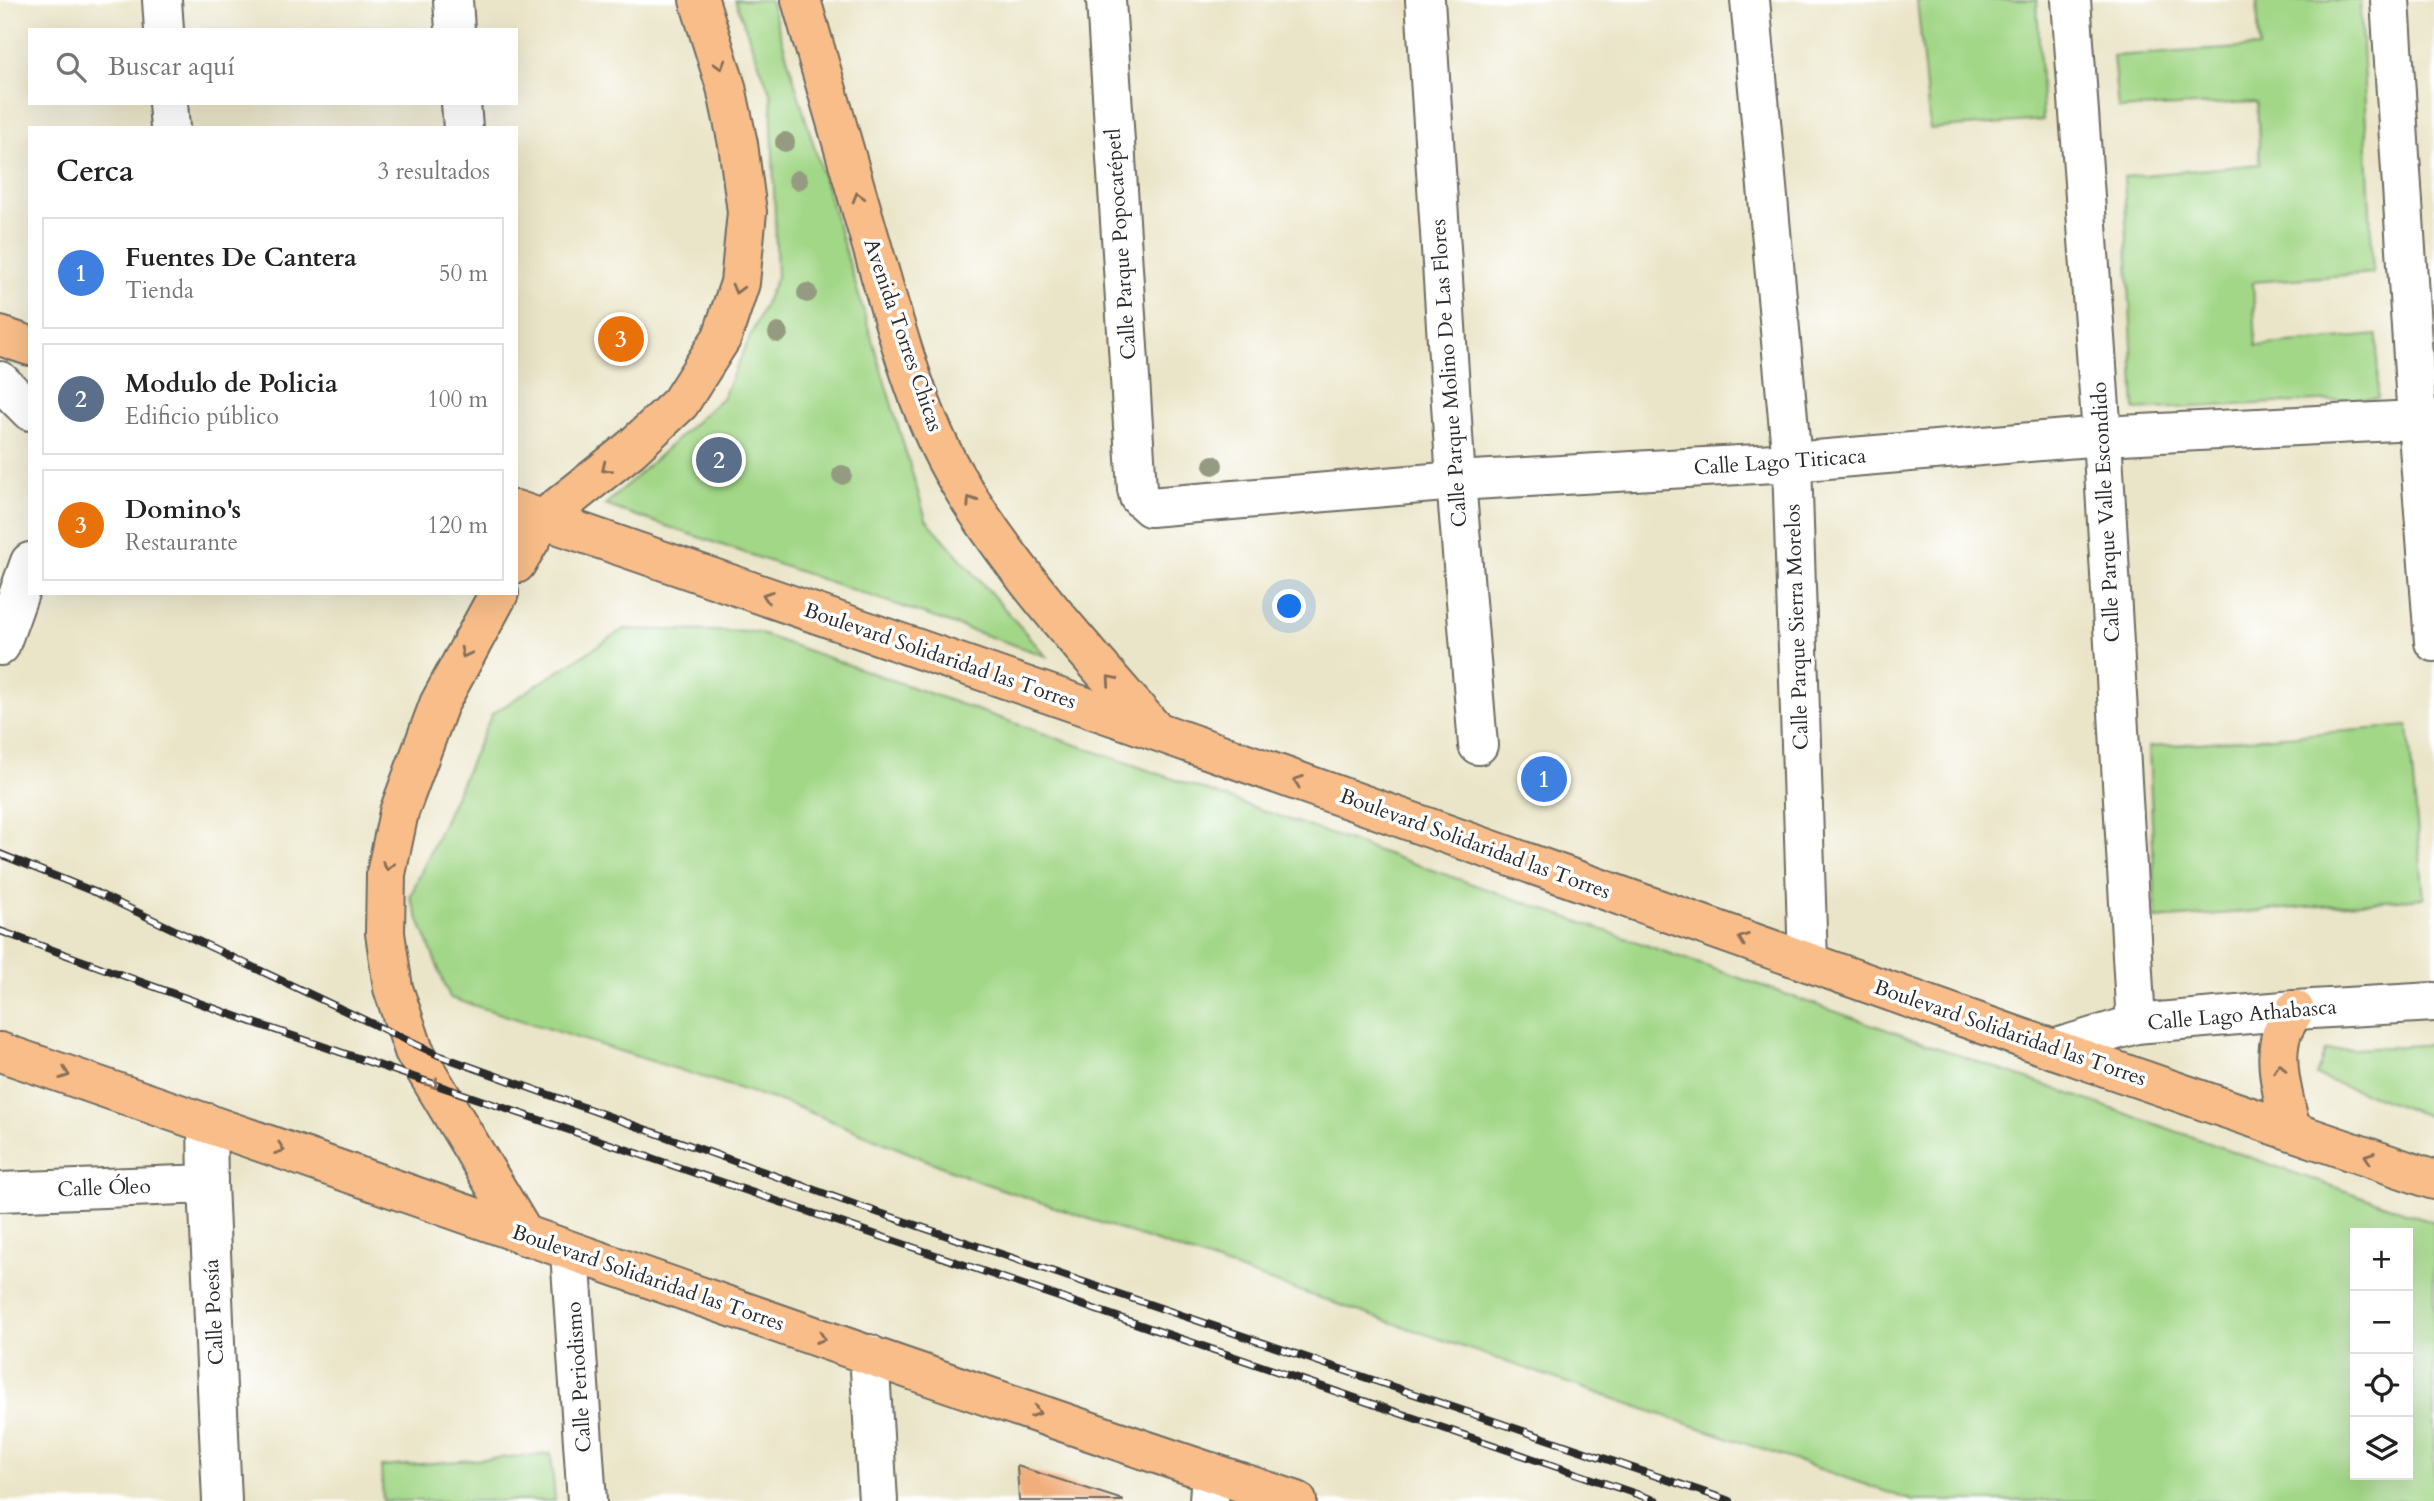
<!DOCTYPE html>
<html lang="es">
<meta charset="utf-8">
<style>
:root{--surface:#fff;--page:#f6f6f6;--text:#222;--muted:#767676;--line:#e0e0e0;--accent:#d1495b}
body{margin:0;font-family:Cardo,serif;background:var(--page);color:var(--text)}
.controls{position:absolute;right:21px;bottom:21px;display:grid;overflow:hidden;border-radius:0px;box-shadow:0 7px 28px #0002}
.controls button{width:63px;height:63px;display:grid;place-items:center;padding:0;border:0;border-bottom:2px solid var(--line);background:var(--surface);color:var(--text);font:35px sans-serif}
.you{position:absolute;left:1290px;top:607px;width:24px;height:24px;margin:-18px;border:5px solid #fff;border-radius:50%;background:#1a73e8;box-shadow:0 0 0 10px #1a73e833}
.badge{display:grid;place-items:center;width:46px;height:46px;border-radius:50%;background:var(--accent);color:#fff;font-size:23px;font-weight:700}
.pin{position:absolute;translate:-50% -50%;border:4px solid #fff;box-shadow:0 2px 7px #0006}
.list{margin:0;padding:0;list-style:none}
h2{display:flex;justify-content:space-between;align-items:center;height:91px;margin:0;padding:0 28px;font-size:30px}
h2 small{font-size:23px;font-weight:400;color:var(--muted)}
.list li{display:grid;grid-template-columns:46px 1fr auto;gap:21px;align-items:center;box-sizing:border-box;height:112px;margin:0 14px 14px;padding:0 14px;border:2px solid var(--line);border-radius:0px}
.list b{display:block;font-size:26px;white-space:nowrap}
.list p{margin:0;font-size:23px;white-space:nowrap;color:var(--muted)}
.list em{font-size:23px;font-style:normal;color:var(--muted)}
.icon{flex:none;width:38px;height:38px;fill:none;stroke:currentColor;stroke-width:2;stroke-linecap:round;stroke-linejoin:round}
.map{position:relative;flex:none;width:2434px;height:1501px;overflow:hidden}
.search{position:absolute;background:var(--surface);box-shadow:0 7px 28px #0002;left:28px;top:28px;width:490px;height:77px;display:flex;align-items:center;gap:18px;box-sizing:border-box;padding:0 24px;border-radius:0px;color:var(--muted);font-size:26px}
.panel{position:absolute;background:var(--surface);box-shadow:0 7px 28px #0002;left:28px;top:126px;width:490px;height:469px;border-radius:0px}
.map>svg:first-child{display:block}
</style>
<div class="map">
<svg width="2434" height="1501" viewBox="0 0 2434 1501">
<rect width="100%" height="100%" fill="#fff"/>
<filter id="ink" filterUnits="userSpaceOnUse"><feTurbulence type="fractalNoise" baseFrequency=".0143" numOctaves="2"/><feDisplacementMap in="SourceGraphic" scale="14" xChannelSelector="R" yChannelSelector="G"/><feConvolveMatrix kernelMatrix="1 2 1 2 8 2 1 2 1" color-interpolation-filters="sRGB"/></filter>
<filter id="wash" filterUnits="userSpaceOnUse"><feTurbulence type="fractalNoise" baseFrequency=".00686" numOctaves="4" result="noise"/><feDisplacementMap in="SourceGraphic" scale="28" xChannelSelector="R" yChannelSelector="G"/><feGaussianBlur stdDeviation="1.57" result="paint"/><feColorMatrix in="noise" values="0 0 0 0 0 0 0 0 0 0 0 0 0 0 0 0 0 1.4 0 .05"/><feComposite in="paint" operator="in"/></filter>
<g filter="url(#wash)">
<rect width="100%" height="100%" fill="#eae5c8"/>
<g fill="#a2d787" stroke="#668159" stroke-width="2" fill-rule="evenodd">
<polygon points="735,0 770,0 926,519 1046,656 605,505 723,397 777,277 771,95"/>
<polygon points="1917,0 2037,0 2043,120 1930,129"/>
<polygon points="2257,0 2360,0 2373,273 2253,282 2256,346 2377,335 2378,398 2135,410 2124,177 2260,164 2257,102 2118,109 2113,56 2259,47"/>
<path d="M624,629L755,632L2434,1222V1501H1913L975,1180L795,1106L450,998L410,897L492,714ZM2355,1233H2408V1475H2355Z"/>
<polygon points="2408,726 2424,898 2156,919 2149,747"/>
<polygon points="2434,1044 2434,1118 2316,1076 2325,1051"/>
<polygon points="551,1454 555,1501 383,1501 381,1467"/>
</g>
<g id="blocks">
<polygon fill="#f1ae7c" points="1017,1466 1123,1500 1123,1501 1019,1501"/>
</g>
</g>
<g filter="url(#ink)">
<use href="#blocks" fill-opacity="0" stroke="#6e6c62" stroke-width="2"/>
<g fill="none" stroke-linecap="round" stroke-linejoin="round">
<defs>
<g id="minor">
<polyline points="162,0 164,30"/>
<polyline points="453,0 455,30"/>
<polyline points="1106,0 1137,489 1139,497 1150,507 1456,481 1792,462 2102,436 2434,419"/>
<polyline points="1425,0 1456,481 1478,745"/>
<polyline points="1750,0 1792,462 1808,962"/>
<polyline points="2071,0 2102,436 2136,1024"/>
<polyline points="2390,0 2417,420 2434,642"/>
<polyline points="168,103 170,128"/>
<polyline points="461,103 463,128"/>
<polyline points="0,381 30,411"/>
<polyline points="0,646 30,562"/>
<polyline points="2053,1049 2136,1024 2295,1010 2434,1002"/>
<polyline points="207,1123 208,1184 222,1501"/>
<polyline points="0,1192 208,1184"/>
<polyline points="570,1252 587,1501"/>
<polyline points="869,1354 878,1501"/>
<polyline points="1209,1501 1211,1472"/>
</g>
<g id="major">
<path d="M801,0C826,87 851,174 876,260C897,332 919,416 957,479C1012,571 1084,649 1154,729"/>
<polyline points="0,336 30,346"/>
<polyline points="516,510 1156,731 2053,1049 2434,1180"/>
<polyline points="516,564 543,519 631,449 680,403 722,337 740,283 747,212 738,144 726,87 699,0"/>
<polyline points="499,593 439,704 399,812 386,874 385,933 393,988 414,1051 525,1236"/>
<path d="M0,1052C433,1200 863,1357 1297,1501"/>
<path d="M2291,1130C2285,1102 2274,1068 2280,1040C2282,1028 2289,1019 2295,1010"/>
</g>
</defs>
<use href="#minor" stroke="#6e6c62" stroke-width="42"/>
<use href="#major" stroke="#6e6c62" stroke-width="42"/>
<use href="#minor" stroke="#fff" stroke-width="38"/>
<use href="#major" stroke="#f8bd89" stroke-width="38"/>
<defs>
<g id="rail">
<polyline points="0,854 97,893 438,1055 859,1206 1730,1501"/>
<polyline points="0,931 252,1022 1657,1501"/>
</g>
</defs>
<use href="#rail" stroke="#2b2b2b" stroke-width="8"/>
<use href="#rail" stroke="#fff" stroke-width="5" stroke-dasharray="16" stroke-linecap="butt"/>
</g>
<g fill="#959b81">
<circle cx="785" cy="142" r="10"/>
<circle cx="798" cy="180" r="10"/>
<circle cx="807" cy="293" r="10"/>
<circle cx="778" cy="333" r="10"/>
<circle cx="1213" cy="465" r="10"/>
<circle cx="842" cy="475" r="10"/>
</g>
<defs><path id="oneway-chevron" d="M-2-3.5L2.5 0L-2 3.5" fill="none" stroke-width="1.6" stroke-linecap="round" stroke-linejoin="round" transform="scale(1.75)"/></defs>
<g stroke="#876d55">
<use href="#oneway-chevron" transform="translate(720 65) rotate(73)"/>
<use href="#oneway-chevron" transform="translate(858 197) rotate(-106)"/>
<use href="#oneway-chevron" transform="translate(737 289) rotate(105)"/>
<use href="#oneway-chevron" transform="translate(606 468) rotate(141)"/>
<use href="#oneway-chevron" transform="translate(971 501) rotate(-123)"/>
<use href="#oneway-chevron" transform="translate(767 596) rotate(-161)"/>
<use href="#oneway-chevron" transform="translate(465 653) rotate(117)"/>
<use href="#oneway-chevron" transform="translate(1111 680) rotate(-131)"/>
<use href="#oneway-chevron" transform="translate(1298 781) rotate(-160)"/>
<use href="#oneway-chevron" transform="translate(388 866) rotate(100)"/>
<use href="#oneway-chevron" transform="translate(1743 939) rotate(-160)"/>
<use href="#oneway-chevron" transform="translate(2280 1068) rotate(-94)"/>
<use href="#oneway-chevron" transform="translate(65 1074) rotate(19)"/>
<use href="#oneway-chevron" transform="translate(433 1084) rotate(60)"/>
<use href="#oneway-chevron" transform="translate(280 1149) rotate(20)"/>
<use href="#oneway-chevron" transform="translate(2369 1157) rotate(-161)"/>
<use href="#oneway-chevron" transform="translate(821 1338) rotate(19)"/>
<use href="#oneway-chevron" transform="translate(1036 1412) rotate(19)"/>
</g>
</g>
<g text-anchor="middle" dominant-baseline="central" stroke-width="7" stroke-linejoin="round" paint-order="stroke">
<g font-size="21" fill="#2b2b2b" stroke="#fff">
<text transform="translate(1121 244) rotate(-94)">Calle Parque Popocatépetl</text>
<text transform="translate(903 335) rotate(71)">Avenida Torres Chicas</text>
<text transform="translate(1449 373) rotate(-94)">Calle Parque Molino De Las Flores</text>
<text transform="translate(1780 462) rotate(-4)">Calle Lago Titicaca</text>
<text transform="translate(2106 512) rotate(-93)">Calle Parque Valle Escondido</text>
<text transform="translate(1797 627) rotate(-92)">Calle Parque Sierra Morelos</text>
<text transform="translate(940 656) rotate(19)">Boulevard Solidaridad las Torres</text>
<text transform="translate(1475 844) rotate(20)">Boulevard Solidaridad las Torres</text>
<text transform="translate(2242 1015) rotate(-5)">Calle Lago Athabasca</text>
<text transform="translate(2010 1033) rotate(19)">Boulevard Solidaridad las Torres</text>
<text transform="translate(104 1188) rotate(-2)">Calle Óleo</text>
<text transform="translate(648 1278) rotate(19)">Boulevard Solidaridad las Torres</text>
<text transform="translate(214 1312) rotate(-93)">Calle Poesía</text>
<text transform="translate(579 1377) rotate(-94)">Calle Periodismo</text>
</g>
</g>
</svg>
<div class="controls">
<button>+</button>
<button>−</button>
<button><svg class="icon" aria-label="locate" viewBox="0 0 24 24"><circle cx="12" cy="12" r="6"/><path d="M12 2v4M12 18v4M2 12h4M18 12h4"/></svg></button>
<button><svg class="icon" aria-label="layers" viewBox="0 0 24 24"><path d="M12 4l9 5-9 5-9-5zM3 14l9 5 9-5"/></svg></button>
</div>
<div class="you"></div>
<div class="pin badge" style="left:1544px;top:779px;background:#3f7fe0">1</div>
<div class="pin badge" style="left:719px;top:460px;background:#5c6f8a">2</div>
<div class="pin badge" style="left:621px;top:339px;background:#e8710a">3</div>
<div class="search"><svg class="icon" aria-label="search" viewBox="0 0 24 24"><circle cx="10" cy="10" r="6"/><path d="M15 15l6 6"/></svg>Buscar aquí</div>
<section class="panel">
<h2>Cerca<small>3 resultados</small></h2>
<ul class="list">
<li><span class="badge" style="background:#3f7fe0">1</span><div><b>Fuentes De Cantera</b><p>Tienda</p></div><em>50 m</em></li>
<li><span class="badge" style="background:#5c6f8a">2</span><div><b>Modulo de Policia</b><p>Edificio público</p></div><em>100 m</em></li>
<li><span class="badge" style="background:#e8710a">3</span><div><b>Domino's</b><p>Restaurante</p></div><em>120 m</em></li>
</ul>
</section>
</div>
